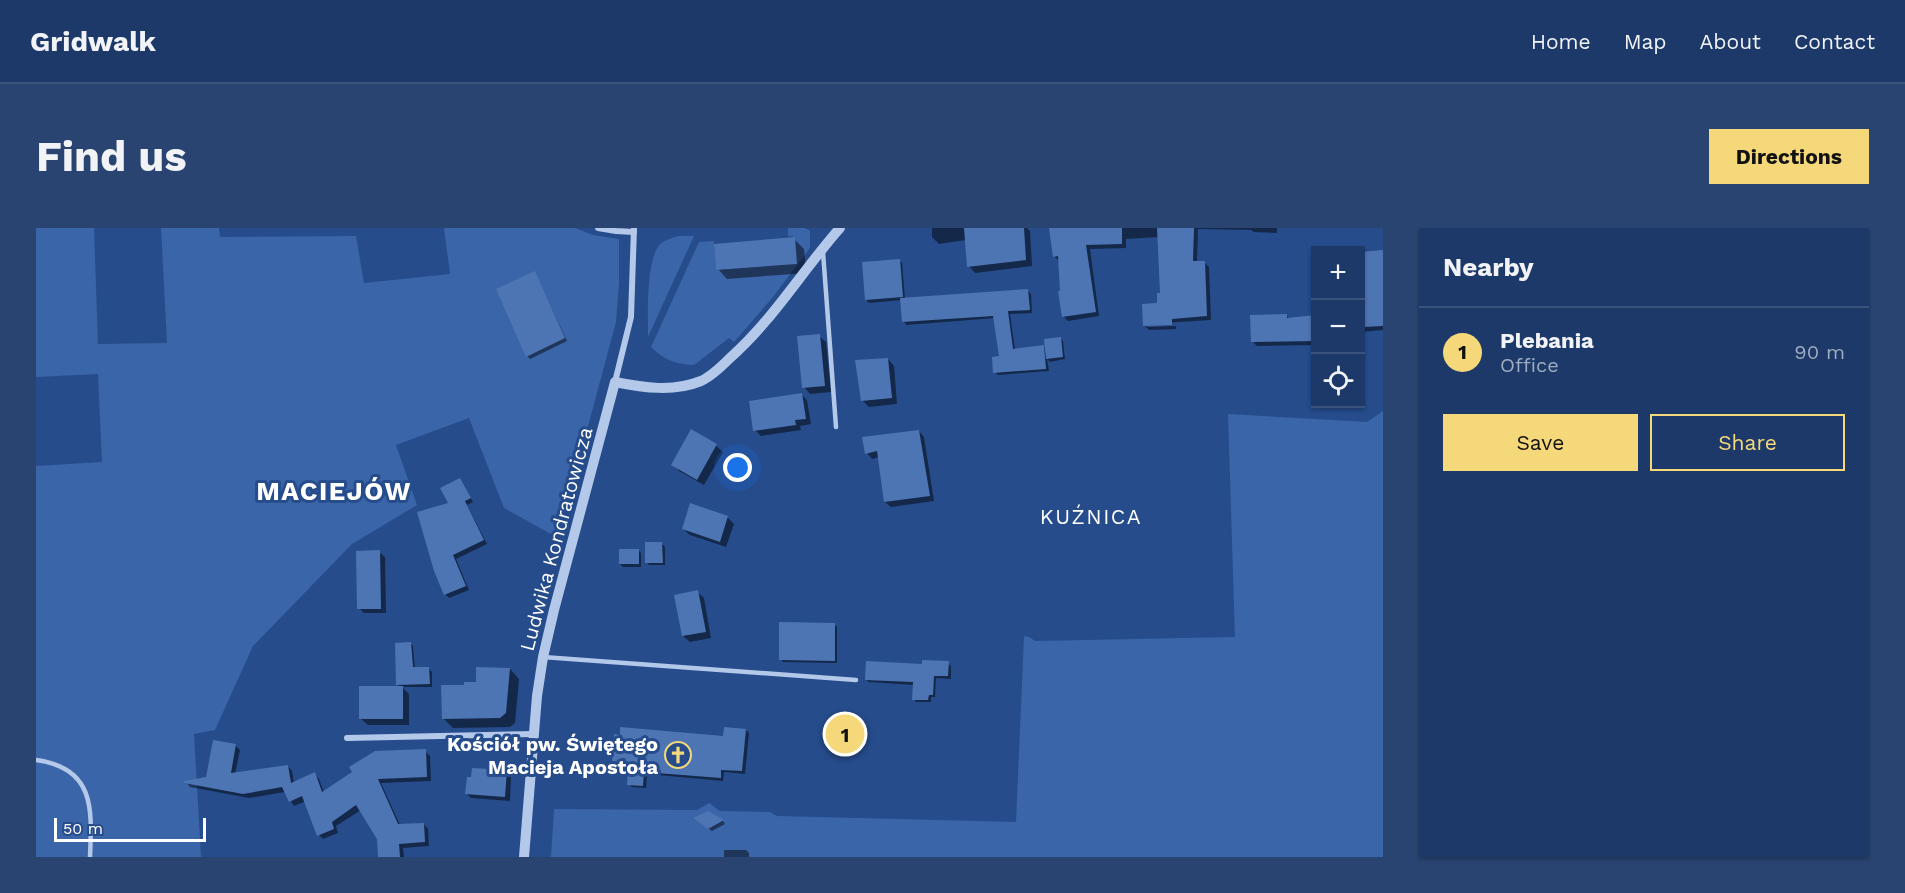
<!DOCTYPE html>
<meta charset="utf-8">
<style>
:root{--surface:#1c3969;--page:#294471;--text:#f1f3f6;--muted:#a0acc0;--line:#3a537d;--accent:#f4d879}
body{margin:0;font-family:"Work Sans",sans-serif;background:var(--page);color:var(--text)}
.controls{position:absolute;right:18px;top:18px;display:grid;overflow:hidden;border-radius:0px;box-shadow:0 2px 4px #0004}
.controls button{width:54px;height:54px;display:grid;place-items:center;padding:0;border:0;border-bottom:2px solid var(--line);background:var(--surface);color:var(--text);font:30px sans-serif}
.scale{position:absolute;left:18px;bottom:15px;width:152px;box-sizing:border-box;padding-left:6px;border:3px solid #fff;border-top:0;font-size:16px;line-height:21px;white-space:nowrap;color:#fff;-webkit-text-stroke:4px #264c8c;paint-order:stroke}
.you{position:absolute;left:702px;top:240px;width:21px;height:21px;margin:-15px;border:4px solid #fff;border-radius:50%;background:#1a73e8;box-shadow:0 0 0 9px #1a73e833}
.badge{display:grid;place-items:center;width:39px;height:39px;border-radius:50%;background:var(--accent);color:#111;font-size:20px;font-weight:700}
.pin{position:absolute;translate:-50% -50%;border:3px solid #fff;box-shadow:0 2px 6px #0006}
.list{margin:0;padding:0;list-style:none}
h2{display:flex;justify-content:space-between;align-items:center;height:78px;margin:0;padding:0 24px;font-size:26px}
h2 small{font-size:20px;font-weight:400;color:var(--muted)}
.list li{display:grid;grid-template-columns:39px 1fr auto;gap:18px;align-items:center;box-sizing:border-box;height:90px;padding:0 24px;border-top:2px solid var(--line)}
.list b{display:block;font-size:22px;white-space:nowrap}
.list p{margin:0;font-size:20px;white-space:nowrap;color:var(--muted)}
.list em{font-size:20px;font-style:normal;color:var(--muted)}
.actions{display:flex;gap:12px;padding:18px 24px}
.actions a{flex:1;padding:14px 0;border:2px solid var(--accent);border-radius:0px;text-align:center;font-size:21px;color:var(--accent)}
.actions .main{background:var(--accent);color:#111}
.icon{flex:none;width:33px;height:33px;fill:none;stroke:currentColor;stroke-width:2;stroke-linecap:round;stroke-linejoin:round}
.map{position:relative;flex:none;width:1347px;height:629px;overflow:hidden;border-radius:0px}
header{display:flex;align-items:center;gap:36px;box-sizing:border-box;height:84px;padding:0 30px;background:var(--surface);border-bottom:2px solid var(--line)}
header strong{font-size:28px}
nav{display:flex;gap:33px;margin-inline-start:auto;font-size:21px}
.intro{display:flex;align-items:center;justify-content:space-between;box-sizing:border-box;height:144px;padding:0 36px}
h1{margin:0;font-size:42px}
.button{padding:15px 27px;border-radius:0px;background:var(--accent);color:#111;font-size:21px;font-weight:700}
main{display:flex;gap:36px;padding:0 36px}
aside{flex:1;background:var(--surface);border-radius:0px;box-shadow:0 2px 4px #0004}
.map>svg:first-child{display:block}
</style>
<header>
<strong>Gridwalk</strong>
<nav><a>Home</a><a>Map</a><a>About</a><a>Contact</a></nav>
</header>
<div class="intro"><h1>Find us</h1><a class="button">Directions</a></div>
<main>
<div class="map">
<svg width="1347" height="629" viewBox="0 0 1347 629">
<rect width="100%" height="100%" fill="#264c8c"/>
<g fill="#3a65a9">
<polygon points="0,0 58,0 62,116 131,115 125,0 183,0 184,9 320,8 328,55 414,46 408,0 539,0 557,7 583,11 583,55 580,94 522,310 468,280 433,190 360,217 381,277 316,316 217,418 179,502 158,506 165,629 0,629 0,238 66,234 62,146 0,149"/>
<path d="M752,0H769L774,3V20L737,69L698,114L693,110L658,137C639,136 629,132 615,119L663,14L678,13L680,42L760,36L759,9L752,8Z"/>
<path d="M642,8H658L612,109C612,87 610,36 622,19C626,12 635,11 642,8Z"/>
<polygon points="1347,183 1347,629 515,629 518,581 661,582 673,575 684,583 734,584 741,588 980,594 988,408 993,409 999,413 1199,409 1192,186 1331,194"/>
</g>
<g fill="#0007">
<polygon points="896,0 991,0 994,3 996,38 939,45 933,38 930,12 903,16 896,9"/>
<polygon points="1014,0 1241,0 1241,5 1218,4 1215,2 1162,1 1161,34 1168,34 1173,39 1175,92 1111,96 1111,99 1140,98 1140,101 1113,102 1108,97 1122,76 1125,66 1123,9 1090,11 1090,20 1054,21 1063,88 1032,93 1027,88 1023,33 1018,28"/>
<polygon points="758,11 768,21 770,45 691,51 682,41"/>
<polygon points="1347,24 1347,102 1324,104 1324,25"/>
<polygon points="863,32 866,35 869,71 992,63 995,66 996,85 974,86 979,122 1008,119 1010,122 1024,110 1027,113 1029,131 1014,134 1011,131 1013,143 962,147 959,144 965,130 959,90 871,97 868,94 866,72 833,75 830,72"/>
<polygon points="499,45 531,113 494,131 491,128"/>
<polygon points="1251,88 1254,91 1280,89 1280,117 1221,118 1216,113"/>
<polygon points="783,108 790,114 795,164 774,166 768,159"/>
<polygon points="852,131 858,138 861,176 833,179 826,172"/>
<polygon points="765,166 771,172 775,196 764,198 765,202 725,208 719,202"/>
<polygon points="655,203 680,218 687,224 668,257 643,243 637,236"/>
<polygon points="883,203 888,209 898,273 855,279 849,274 843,229 836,231 831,225"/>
<polygon points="424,252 437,274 431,277 451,316 420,331 433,362 413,370 409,366 400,343 414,276"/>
<polygon points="691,289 698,296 690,319 654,307 647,301"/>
<polygon points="626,316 629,319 629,337 613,337 610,334"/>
<polygon points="602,322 605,325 605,339 587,339 584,336"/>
<polygon points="343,324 349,329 350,385 328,385 323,380"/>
<polygon points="661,364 668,370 675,410 654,414 647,408"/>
<polygon points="798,396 801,399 801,435 747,434 745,431"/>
<polygon points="374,415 377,418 379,441 393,441 396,444 396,459 366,459 373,466 373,497 332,497 325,491 365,460 362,457"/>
<polygon points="912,435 915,438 915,451 900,450 899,469 895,469 895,474 880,474 878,471 878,457 833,454 830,452 887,438"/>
<polygon points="474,441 483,451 479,495 474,499 417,500 407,490 430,459"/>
<polygon points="710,502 713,505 709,546 688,544 687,553 611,546 610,560 596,559 593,556 593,544 586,543 583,540 583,536 577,533 688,510"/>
<polygon points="199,517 204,522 199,546 252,538 256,543 258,555 279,546 283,551 288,564 389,523 394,528 395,553 345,555 364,597 388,596 392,601 393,618 367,620 368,629 343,629 343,610 325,582 300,598 302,605 287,611 283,607 270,573 258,578 249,564 213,570 154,559 150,554 171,551"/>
<polygon points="470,543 475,548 474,573 435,570 430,565"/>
<polygon points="672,584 687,593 689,596 676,603 662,593"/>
<polygon points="688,622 710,622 713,625 713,629 688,629"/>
</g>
<g fill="#4e75b3">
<polygon points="928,0 988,0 990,32 931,39"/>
<polygon points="1013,0 1086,0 1086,16 1050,17 1060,84 1026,89 1022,63 1024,63 1022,28 1017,29"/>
<polygon points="1121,0 1158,0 1157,33 1169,33 1171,88 1136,91 1136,97 1107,98 1106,76 1121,75 1121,65 1124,65"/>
<polygon points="759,9 761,36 680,42 678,16"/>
<polygon points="1347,22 1347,98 1327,99 1327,92 1324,91 1324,24"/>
<polygon points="864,31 867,69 829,72 826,34"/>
<polygon points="499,43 529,110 490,129 460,61"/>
<polygon points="992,61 994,82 972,83 977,121 1008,117 1010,141 957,145 956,129 963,128 957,88 866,94 864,70"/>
<polygon points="1251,86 1251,90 1280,87 1280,113 1215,114 1214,87"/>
<polygon points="784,106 789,158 766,160 761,108"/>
<polygon points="1025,109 1027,129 1010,131 1008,111"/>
<polygon points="852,130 856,170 825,173 819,132"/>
<polygon points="766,165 770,191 759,192 760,197 717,203 713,173"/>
<polygon points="655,201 681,216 661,252 635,237"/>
<polygon points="883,202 894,268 848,274 841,223 829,226 826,209"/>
<polygon points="424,250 435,270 429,273 448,312 417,327 430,358 408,367 398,343 381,284 412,275 404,260"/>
<polygon points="654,275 692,288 684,314 646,301"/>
<polygon points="609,314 626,314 627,335 609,335"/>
<rect x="583" y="321" width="20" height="15"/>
<polygon points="344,322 345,381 321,381 320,323"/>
<polygon points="662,362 670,404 646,408 638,367"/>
<polygon points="743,394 799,395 799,433 743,432"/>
<polygon points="375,414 377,439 393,439 394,456 360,457 359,415"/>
<polygon points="886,432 913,433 912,448 898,448 897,467 893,467 892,472 876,472 877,454 829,452 830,433 886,436"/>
<polygon points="440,439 474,440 470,485 464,490 406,491 405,457 428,457 428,454 440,454"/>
<rect x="323" y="458" width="44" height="33"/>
<polygon points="584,499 687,508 688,499 710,501 706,543 685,542 685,550 608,544 607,558 591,557 592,542 581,541 582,534 576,533 578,506 584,507"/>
<polygon points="177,512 200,516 195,545 252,537 255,555 279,544 286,564 316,544 313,539 339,523 390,521 391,549 342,551 362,596 388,595 389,614 363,616 364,629 342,629 341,611 320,577 296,594 298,601 281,608 266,568 253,574 246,559 207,566 148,555 148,553 170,549"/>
<polygon points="436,540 471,542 469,569 429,566 431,549 435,549"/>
<polygon points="672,583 688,592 672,601 657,590"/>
</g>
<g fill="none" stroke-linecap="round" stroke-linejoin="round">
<g stroke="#b4c9ea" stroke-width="4.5">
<polyline points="787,24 800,199"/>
<polyline points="507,429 820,452"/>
<path d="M0,532C59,540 56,581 54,629"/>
</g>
<g stroke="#b4c9ea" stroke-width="6">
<polyline points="562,0 580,3 598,4"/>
<polyline points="579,154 595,89 598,0"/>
<polyline points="311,510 498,506"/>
</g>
<path stroke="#b4c9ea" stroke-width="10" d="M488,629L501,468L507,429L518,382L579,154C608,160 638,164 665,153C676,148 686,138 694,130C737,92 766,43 804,0"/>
</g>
<defs>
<symbol id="church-ring" viewBox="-11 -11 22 22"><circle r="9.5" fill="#264c8c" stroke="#f4d879" stroke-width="1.5"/><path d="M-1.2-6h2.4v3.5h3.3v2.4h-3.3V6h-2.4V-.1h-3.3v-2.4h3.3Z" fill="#f4d879"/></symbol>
</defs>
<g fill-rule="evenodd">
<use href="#church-ring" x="627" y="512" width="30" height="30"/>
</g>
<g text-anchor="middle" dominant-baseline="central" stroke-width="6" stroke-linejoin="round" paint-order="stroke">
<g font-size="20" fill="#fff" stroke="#264c8c">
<text transform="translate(520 311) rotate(-75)">Ludwika Kondratowicza</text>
</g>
<g font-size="20" font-weight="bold" fill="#fff" stroke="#264c8c" text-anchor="end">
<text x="622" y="516">Kościół pw. Świętego<tspan x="622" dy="23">Macieja Apostoła</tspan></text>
</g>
<g font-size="21" letter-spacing="1.5" fill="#fff" stroke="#264c8c">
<text x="1055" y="288">KUŹNICA</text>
</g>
<g font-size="26" font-weight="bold" letter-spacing="1.5" fill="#fff" stroke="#264c8c">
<text x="298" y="263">MACIEJÓW</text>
</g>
</g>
</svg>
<div class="controls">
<button>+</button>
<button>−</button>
<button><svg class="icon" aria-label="locate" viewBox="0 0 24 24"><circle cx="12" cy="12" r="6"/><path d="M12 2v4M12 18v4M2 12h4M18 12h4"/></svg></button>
</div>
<div class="scale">50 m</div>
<div class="you"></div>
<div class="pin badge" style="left:809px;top:506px">1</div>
</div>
<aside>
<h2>Nearby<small></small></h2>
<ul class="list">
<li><span class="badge">1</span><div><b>Plebania</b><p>Office</p></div><em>90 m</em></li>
</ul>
<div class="actions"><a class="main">Save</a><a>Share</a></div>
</aside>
</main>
